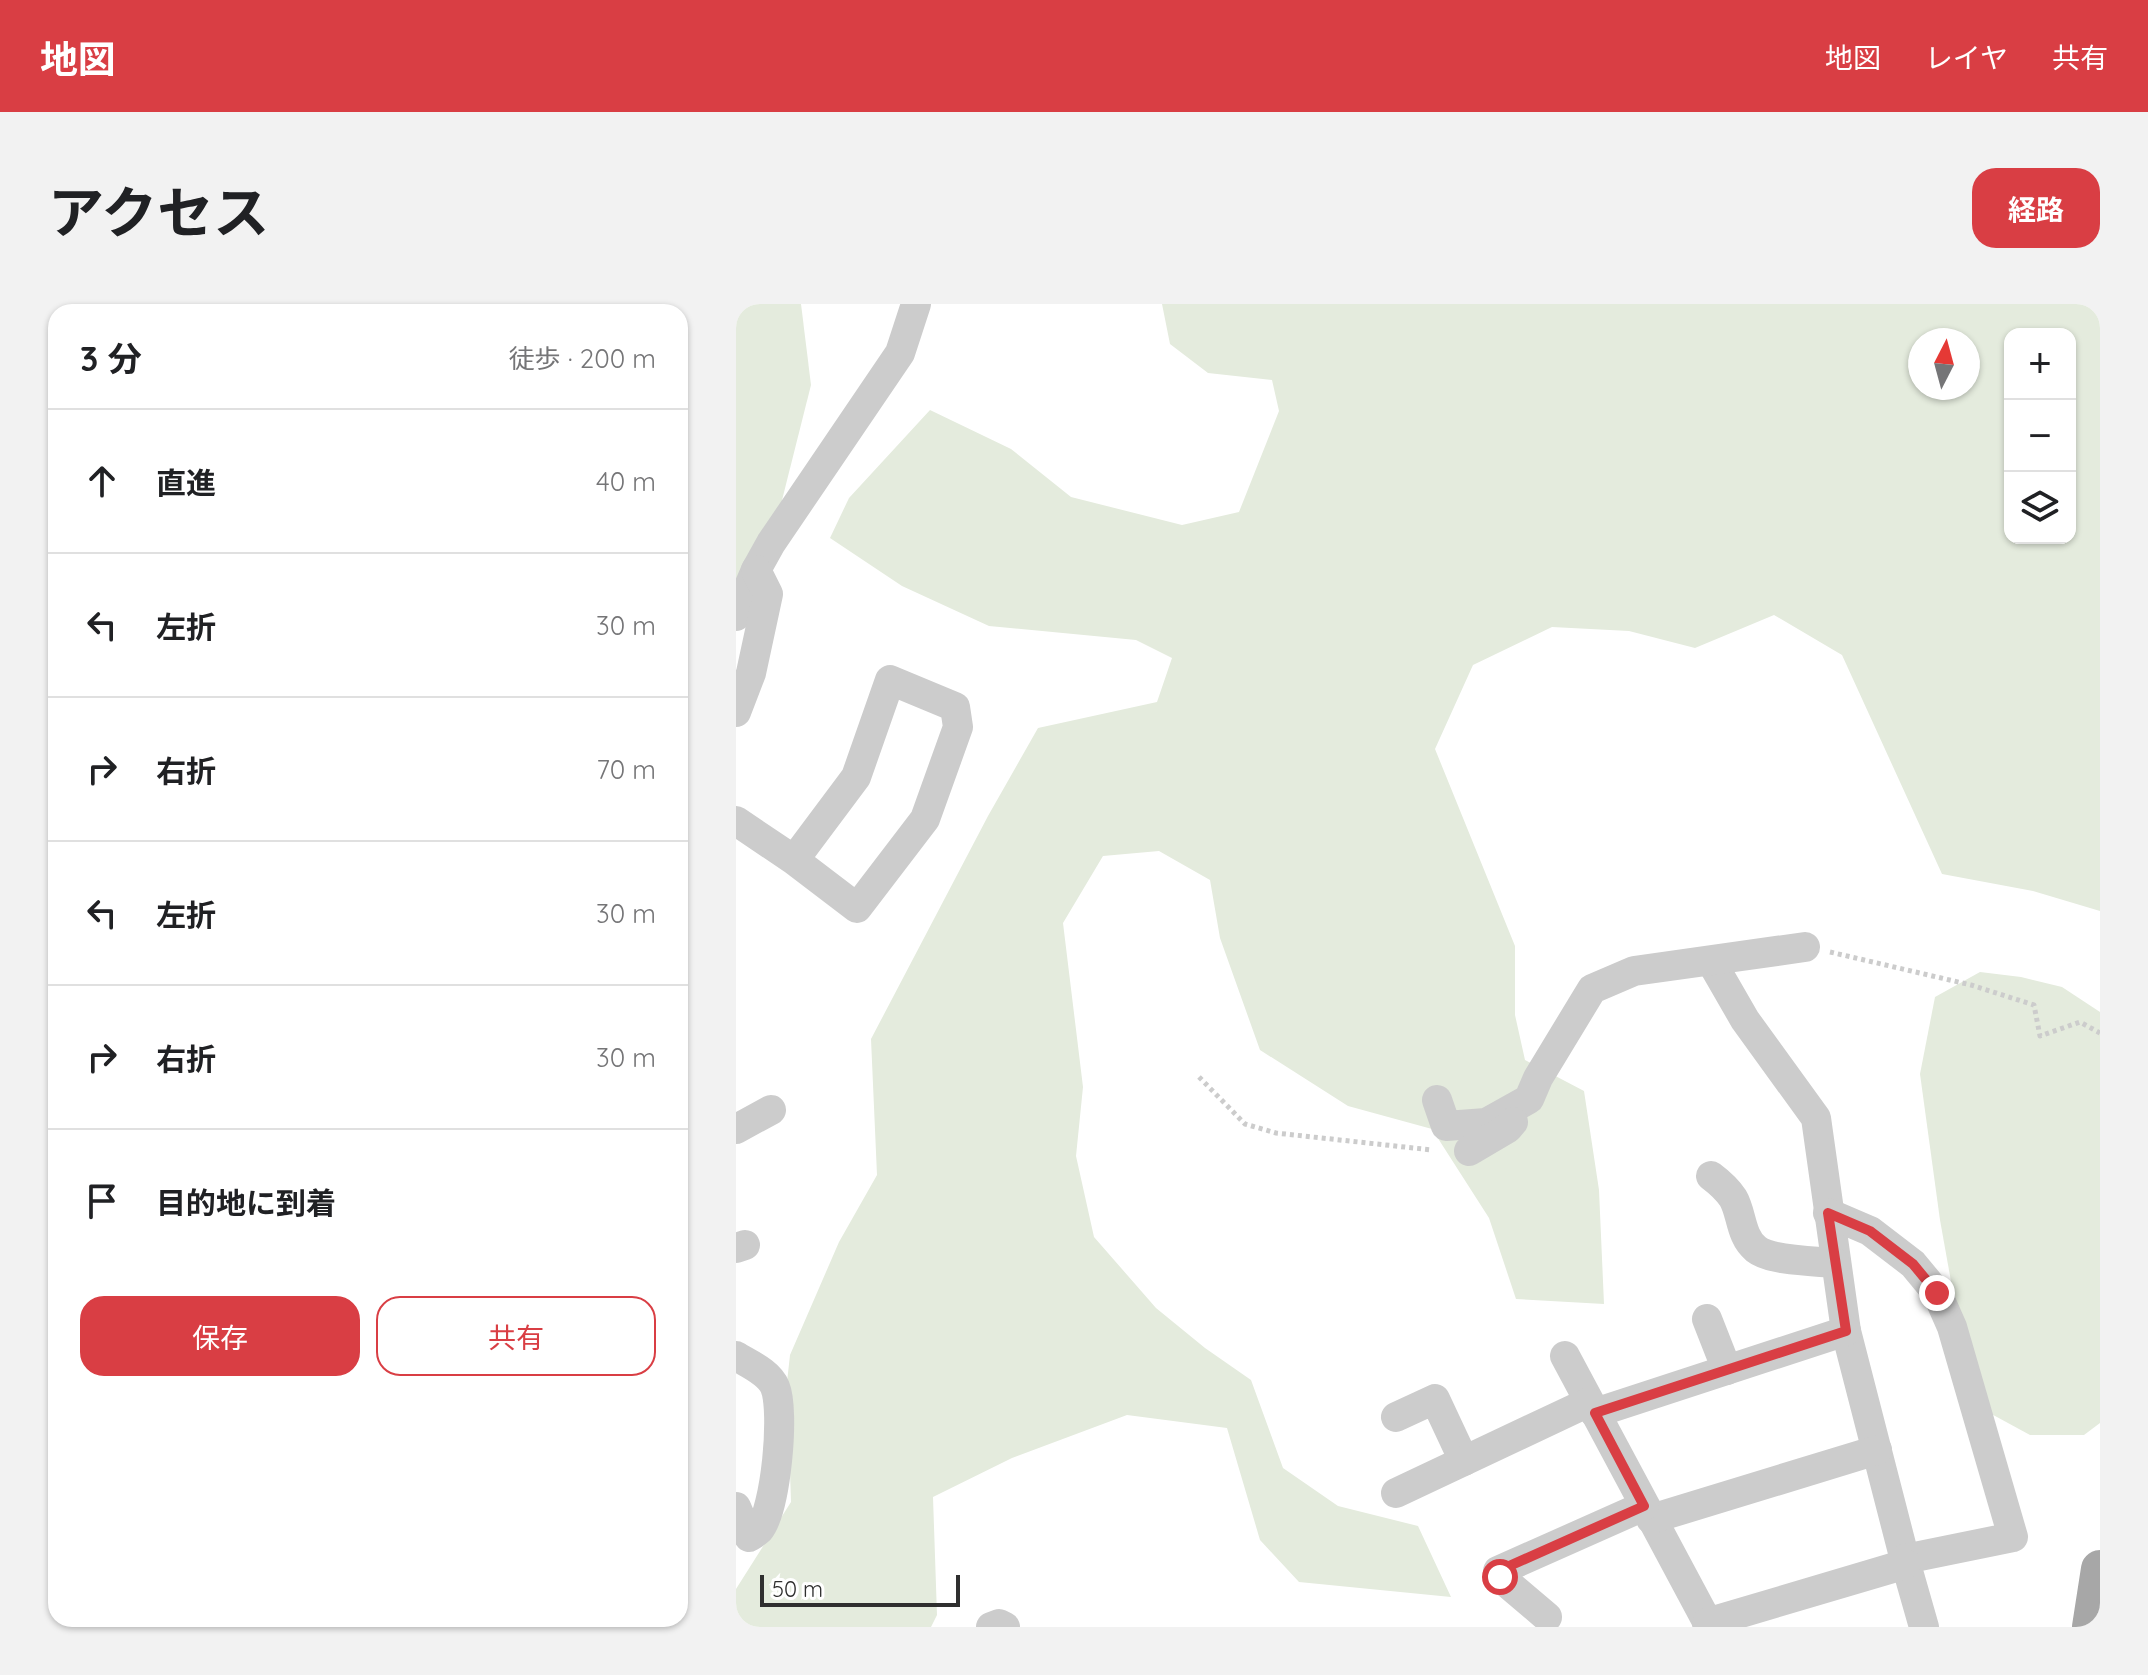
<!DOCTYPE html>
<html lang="ja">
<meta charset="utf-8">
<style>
:root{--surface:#fff;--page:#f2f2f2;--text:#202124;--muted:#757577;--line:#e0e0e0;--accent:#d93e44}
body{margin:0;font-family:Quicksand,"Noto Sans JP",sans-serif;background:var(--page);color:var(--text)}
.controls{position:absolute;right:24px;top:24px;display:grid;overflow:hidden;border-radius:16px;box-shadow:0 2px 6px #0004}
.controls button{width:72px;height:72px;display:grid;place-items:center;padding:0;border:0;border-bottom:2px solid var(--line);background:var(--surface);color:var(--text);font:40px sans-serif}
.compass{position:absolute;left:1172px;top:24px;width:72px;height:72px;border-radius:50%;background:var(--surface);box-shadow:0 2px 6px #0004;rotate:6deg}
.scale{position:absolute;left:24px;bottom:20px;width:200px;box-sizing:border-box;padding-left:8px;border:4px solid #2f2f2f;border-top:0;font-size:22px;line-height:28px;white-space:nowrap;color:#2f2f2f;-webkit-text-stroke:6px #fff;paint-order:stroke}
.stop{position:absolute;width:24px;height:24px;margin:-18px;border:6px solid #d93e44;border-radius:50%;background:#fff}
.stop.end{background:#d93e44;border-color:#fff;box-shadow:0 2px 8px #0008}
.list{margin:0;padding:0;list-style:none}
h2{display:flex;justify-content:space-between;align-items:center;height:104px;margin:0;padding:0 32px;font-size:34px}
h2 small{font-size:26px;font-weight:400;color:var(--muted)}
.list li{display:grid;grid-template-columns:52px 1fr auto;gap:24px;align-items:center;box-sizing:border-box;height:144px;padding:0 32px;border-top:2px solid var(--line)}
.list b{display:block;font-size:30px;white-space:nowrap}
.list em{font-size:26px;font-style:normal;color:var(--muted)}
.actions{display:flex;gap:16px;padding:24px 32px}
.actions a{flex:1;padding:18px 0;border:2px solid var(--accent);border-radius:24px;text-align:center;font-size:28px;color:var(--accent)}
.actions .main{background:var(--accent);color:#fff}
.icon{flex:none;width:44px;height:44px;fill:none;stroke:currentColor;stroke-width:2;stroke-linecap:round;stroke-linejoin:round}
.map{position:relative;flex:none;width:1364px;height:1323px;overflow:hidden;border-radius:24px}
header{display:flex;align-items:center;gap:48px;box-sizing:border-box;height:112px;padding:0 40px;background:var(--accent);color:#fff}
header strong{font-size:38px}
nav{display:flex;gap:44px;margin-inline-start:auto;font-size:28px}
.intro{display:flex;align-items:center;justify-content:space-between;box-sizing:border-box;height:192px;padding:0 48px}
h1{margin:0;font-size:56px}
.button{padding:20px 36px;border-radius:24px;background:var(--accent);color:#fff;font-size:28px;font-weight:700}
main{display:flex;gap:48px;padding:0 48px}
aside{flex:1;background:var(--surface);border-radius:24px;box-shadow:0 2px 6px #0004}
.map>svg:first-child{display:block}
</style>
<header>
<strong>地図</strong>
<nav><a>地図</a><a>レイヤ</a><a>共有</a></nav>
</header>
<div class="intro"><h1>アクセス</h1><a class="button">経路</a></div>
<main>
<aside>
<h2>3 分<small>徒歩 · 200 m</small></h2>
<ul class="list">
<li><svg class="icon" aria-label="ahead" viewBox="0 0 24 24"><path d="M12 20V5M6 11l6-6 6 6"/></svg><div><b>直進</b></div><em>40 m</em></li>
<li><svg class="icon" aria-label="left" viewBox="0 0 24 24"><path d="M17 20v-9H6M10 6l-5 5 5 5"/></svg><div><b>左折</b></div><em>30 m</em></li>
<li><svg class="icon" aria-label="right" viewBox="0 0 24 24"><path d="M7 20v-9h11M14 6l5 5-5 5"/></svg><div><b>右折</b></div><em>70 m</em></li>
<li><svg class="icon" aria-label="left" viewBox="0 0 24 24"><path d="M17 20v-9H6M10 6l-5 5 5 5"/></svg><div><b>左折</b></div><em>30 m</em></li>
<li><svg class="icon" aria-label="right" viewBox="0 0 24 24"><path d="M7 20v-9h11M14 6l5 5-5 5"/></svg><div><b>右折</b></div><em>30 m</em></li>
<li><svg class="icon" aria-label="arrive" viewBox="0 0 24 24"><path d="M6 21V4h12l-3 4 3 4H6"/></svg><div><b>目的地に到着</b></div></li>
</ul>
<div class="actions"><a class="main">保存</a><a>共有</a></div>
</aside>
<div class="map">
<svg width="1364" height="1323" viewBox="0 0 1364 1323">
<rect width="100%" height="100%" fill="#fff"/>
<g fill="#e4ebdd" fill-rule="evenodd">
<polygon points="0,0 65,0 75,81 40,220 0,283"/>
<path d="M426,0H1364V607L1297,587L1206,570L1106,351L1038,311L959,344L893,327L816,323L737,361L699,445L779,642V711L789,756L848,787L863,886L868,1000L780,995L753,914L696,825L612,802L524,746L484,634L474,576L423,547L367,552L327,619L347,783L340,852L358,933L420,1004L469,1044L515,1076L547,1164L602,1202L682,1222L715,1293L563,1278L524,1236L491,1124L391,1111L276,1154L197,1193L201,1311L195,1323H0V1285L55,1198L51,1078L54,1051L103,938L141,871L135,735L252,512L302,424L421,398L436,354L400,336L253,322L166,282L94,234L113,194L194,106L275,145L335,193L446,221L503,208L543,107L536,76L472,69L434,40ZM1274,30H1334V234H1274ZM1184,36H1232V84H1184Z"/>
<polygon points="1244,668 1285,673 1326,683 1364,708 1364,1119 1348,1131 1294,1131 1237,1100 1204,916 1184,770 1199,693"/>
</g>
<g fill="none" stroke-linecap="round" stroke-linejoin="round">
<g stroke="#ccc" stroke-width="5" stroke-dasharray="4 4" stroke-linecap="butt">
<polyline points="1094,648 1235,681 1298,701 1304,732 1344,718 1364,729"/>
<polyline points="463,773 509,820 540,829 696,846"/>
</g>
<g stroke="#ccc" stroke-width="30">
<polyline points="0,312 20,266 35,239 164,49 180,0"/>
<polyline points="0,408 15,369 32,290 20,266"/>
<polyline points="0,517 58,556 121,604 189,515 222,423 219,403 154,376 120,473 58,556"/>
<polyline points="975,657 1009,716 1080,814 1110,1027 1170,1260 1188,1323"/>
<polyline points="701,796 710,822 750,819 793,795 802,774 856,685 898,667 1069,643"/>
<polyline points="0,825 35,806"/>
<polyline points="733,847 772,824 777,818"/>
<path d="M975,872C983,878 991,885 997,894C1006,909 1004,932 1020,945C1035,957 1079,957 1099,959"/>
<polyline points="1092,909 1134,927 1177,960 1201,989 1216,1023 1277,1233 1169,1255"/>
<polyline points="0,944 9,941"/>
<polyline points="971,1015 991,1066"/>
<path d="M0,1052C13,1060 33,1068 39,1083C49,1107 40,1206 23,1226C20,1229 16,1231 13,1233L0,1203"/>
<polyline points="829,1052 974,1323"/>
<polyline points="859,1109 1110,1027"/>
<polyline points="660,1113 699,1095 728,1157"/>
<polyline points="660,1189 853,1098"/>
<polyline points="915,1215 1141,1146"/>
<polyline points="811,1313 764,1273 762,1267 908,1202"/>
<polyline points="971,1319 1170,1260"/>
<polyline points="255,1323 263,1320 269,1323"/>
</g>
<polyline stroke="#a7a7a7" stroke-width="38" points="1355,1323 1364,1265"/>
</g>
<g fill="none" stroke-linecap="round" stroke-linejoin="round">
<polyline stroke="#d93e44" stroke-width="10" points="764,1273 762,1267 908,1202 859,1109 1110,1027 1092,909 1134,927 1177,960 1201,989"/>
</g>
</svg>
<div class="controls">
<button>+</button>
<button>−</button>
<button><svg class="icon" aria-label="layers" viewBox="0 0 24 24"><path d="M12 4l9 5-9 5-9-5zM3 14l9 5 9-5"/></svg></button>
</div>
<svg class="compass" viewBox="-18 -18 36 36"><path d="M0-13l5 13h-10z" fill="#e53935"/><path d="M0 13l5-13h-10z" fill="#757577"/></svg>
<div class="scale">50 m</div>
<div class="stop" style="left:764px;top:1273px"></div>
<div class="stop end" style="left:1201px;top:989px"></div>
</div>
</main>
